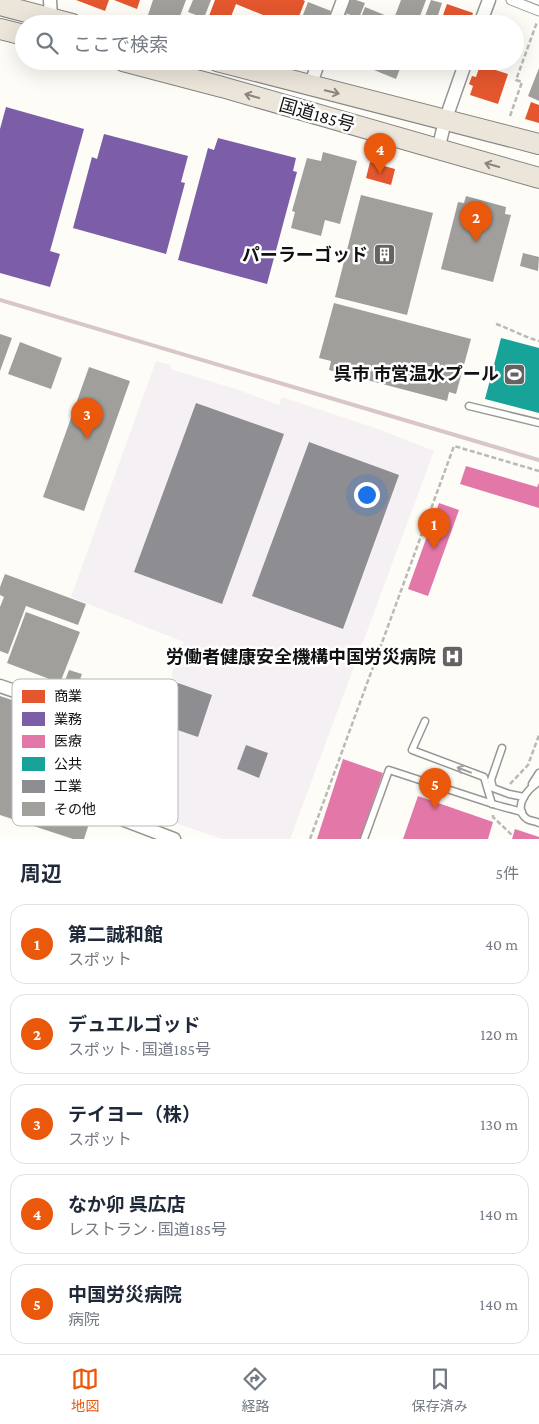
<!DOCTYPE html>
<html lang="ja">
<meta charset="utf-8">
<style>
:root{--surface:#fff;--page:#f6f6f7;--text:#1f2937;--muted:#747a83;--line:#e0e1e3;--accent:#ea580c}
body{margin:0;font-family:"Crimson Pro","Noto Sans JP",serif;background:var(--page);color:var(--text)}
.you{position:absolute;left:366px;top:494px;width:18px;height:18px;margin:-12px;border:4px solid #fff;border-radius:50%;background:#1a73e8;box-shadow:0 0 0 8px #1a73e833}
.badge{display:grid;place-items:center;width:32px;height:32px;border-radius:50%;background:var(--accent);color:#fff;font-size:16px;font-weight:700}
.pin{position:absolute;translate:-50% -41px;filter:drop-shadow(0 1px 2px #0008)}
.pin::after{content:'';position:absolute;top:26px;width:18px;height:15px;background:inherit;clip-path:polygon(0 0,100% 0,50% 100%)}
.list{margin:0;padding:0;list-style:none}
h2{display:flex;justify-content:space-between;align-items:center;height:65px;margin:0;padding:0 20px;font-size:21px}
h2 small{font-size:16px;font-weight:400;color:var(--muted)}
.list li{display:grid;grid-template-columns:32px 1fr auto;gap:15px;align-items:center;box-sizing:border-box;height:80px;margin:0 10px 10px;padding:0 10px;border:1px solid var(--line);border-radius:15px}
.list b{display:block;font-size:19px;white-space:nowrap}
.list p{margin:0;font-size:16px;white-space:nowrap;color:var(--muted)}
.list em{font-size:16px;font-style:normal;color:var(--muted)}
.icon{flex:none;width:28px;height:28px;fill:none;stroke:currentColor;stroke-width:2;stroke-linecap:round;stroke-linejoin:round}
.map{position:relative;flex:none;width:539px;height:839px;overflow:hidden}
.search{position:absolute;background:var(--surface);box-shadow:0 5px 20px #0002;left:15px;right:15px;top:15px;height:55px;display:flex;align-items:center;gap:12px;box-sizing:border-box;padding:0 18px;border-radius:28px;color:var(--muted);font-size:19px}
.sheet{height:515px;background:var(--surface)}
nav{display:flex;justify-content:space-around;align-items:center;box-sizing:border-box;height:70px;border-top:1px solid var(--line);background:var(--surface);font-size:14px;color:var(--muted)}
nav a{display:grid;justify-items:center;gap:2px}
nav .on{color:var(--accent)}
.map>svg:first-child{display:block}
</style>
<div class="map">
<svg width="539" height="839" viewBox="0 0 539 839">
<rect width="100%" height="100%" fill="#fdfcf7"/>
<polygon fill="#f5f0f3" points="156,361 171,365 170,369 239,390 279,405 282,397 381,430 434,451 290,839 222,839 135,809 130,801 174,681 171,675 184,642 71,597"/>
<g fill="#e4572e">
<polygon points="76,0 109,0 105,11"/>
<polygon points="114,0 140,0 137,9"/>
<polygon points="215,0 303,0 305,1 296,24 285,24 236,4 228,24 206,24"/>
<polygon points="447,4 473,13 469,24 459,24 442,18"/>
<polygon points="480,65 508,74 498,104 470,95 473,86 469,84 472,76 476,77"/>
<polygon points="531,102 539,105 539,123 525,119"/>
<polygon points="370,162 395,169 391,185 366,178"/>
</g>
<g fill="#7b5ea7">
<polygon points="6,107 84,129 50,251 60,254 50,287 0,273 0,129"/>
<polygon points="104,134 188,156 181,182 185,183 166,254 73,228 92,157 97,159"/>
<polygon points="218,138 296,158 293,171 297,172 267,284 178,260 208,148 214,150"/>
</g>
<g fill="#e377a8">
<polygon points="466,466 537,487 539,483 539,508 460,484"/>
<polygon points="439,503 459,510 428,596 408,589"/>
<polygon points="343,759 383,773 360,839 317,839"/>
<polygon points="418,796 493,822 488,839 403,839"/>
<polygon points="515,829 539,837 539,839 512,839"/>
</g>
<polygon fill="#17a398" points="501,338 539,348 539,413 485,399"/>
<g fill="#8d8d92">
<polygon points="196,403 284,434 222,604 134,572"/>
<polygon points="309,442 399,475 343,629 252,596"/>
<polygon points="178,683 212,695 198,737 163,725"/>
<polygon points="246,745 268,753 259,778 237,769"/>
</g>
<g fill="#a19f9c">
<polygon points="153,0 186,0 177,24 173,24 148,15"/>
<polygon points="193,0 211,0 204,18 188,12"/>
<polygon points="350,0 356,0 365,3 359,18 345,13"/>
<polygon points="401,0 426,0 417,24 392,24"/>
<polygon points="431,0 442,3 435,24 422,24"/>
<polygon points="308,2 331,11 326,24 309,24 301,20"/>
<polygon points="365,7 392,18 390,24 339,24 343,13 360,20"/>
<polygon points="378,61 403,61 396,79 374,70"/>
<polygon points="539,68 539,101 528,96"/>
<polygon points="323,152 357,161 340,224 325,220 321,236 291,228 295,212 292,211 307,158 321,161"/>
<polygon points="361,195 433,213 407,315 335,297"/>
<polygon points="466,196 506,207 505,214 511,215 493,282 441,269 458,202 464,203"/>
<polygon points="523,253 539,257 538,271 520,266"/>
<polygon points="334,303 471,339 456,394 449,392 447,401 329,370 331,361 319,358"/>
<polygon points="0,334 12,338 0,371"/>
<polygon points="20,342 62,358 51,389 8,374"/>
<polygon points="89,367 130,381 84,511 43,497"/>
<polygon points="5,574 86,604 78,625 26,606 8,654 0,651 0,607 4,597 0,595 0,587"/>
<polygon points="26,612 80,632 60,683 7,663"/>
<polygon points="69,670 82,674 74,696 61,691"/>
<polygon points="0,696 118,735 84,839 73,839 0,815"/>
</g>
<g fill="none" stroke-linecap="round" stroke-linejoin="round">
<defs>
<g id="service">
<polyline points="469,406 539,423"/>
<polyline points="425,721 412,750 484,777 492,804"/>
<polyline points="502,748 491,780 493,788 509,794 524,797"/>
<path d="M539,782C529,788 511,807 527,819C530,821 536,821 539,823"/>
<polyline points="532,784 539,773"/>
<polyline points="364,839 389,770 496,805 522,812"/>
</g>
<polyline id="pedestrian" points="511,0 539,11"/>
<g id="minor">
<polyline points="50,0 51,18"/>
<polyline points="334,24 343,0"/>
<polyline points="480,24 489,0"/>
<polyline points="310,86 319,61"/>
<polyline points="438,150 445,121 466,61"/>
<polyline points="0,686 82,714 134,735 119,782 111,815 174,839"/>
</g>
<g id="trunk">
<polyline points="0,5 72,24"/>
<polyline points="0,29 24,35"/>
<polyline points="123,61 222,87 539,178"/>
<polyline points="217,61 539,144"/>
</g>
</defs>
<use href="#service" stroke="#979795" stroke-width="9"/>
<use href="#pedestrian" stroke="#979795" stroke-width="11"/>
<use href="#minor" stroke="#979795" stroke-width="15"/>
<use href="#trunk" stroke="#858482" stroke-width="22"/>
<g stroke="#b9b9b8" stroke-width="2.5" stroke-dasharray="5 2.5" stroke-linecap="butt">
<polyline points="510,116 522,82 516,80 537,22"/>
<path d="M496,324C511,329 524,337 539,341"/>
<polyline points="510,784 528,765 539,735"/>
<polyline points="493,815 493,817 513,836"/>
<polyline points="310,839 454,446 539,471"/>
</g>
<use href="#service" stroke="#fffffe" stroke-width="6"/>
<use href="#pedestrian" stroke="#fffffe" stroke-width="9"/>
<use href="#minor" stroke="#fffffe" stroke-width="12"/>
<use href="#trunk" stroke="#ece5da" stroke-width="20"/>
<polyline stroke="#d9c6c7" stroke-width="4" points="0,300 539,460"/>
</g>
<defs><path id="oneway-shaft" d="M-6 0H5M1.5-3L5.5 0L1.5 3" fill="none" stroke-width="1.6" stroke-linecap="round" stroke-linejoin="round" transform="scale(1.25)"/></defs>
<g stroke="#898680">
<use href="#oneway-shaft" transform="translate(332 92) rotate(14)"/>
<use href="#oneway-shaft" transform="translate(252 96) rotate(-164)"/>
<use href="#oneway-shaft" transform="translate(492 165) rotate(-164)"/>
</g>
<use stroke="#a0a09f" href="#oneway-shaft" transform="translate(464 770) rotate(-159)"/>
<defs>
<symbol id="building-square" viewBox="-11 -11 22 22"><rect x="-9" y="-9" width="18" height="18" rx="4" fill="#646362" stroke="#fff"/><path d="M-4-6H4V6H1V3H-1V6H-4ZM-2.5-4.3h1.7v1.8h-1.7ZM.8-4.3h1.7v1.8H.8ZM-2.5-1h1.7V.8h-1.7ZM.8-1h1.7V.8H.8Z" fill="#fff"/></symbol>
<symbol id="stadium-square" viewBox="-11 -11 22 22"><rect x="-9" y="-9" width="18" height="18" rx="4" fill="#646362" stroke="#fff"/><path d="M0-5a6.5 5 0 1 0 0 10a6.5 5 0 1 0 0-10ZM-3.5-1.8h7v3.6h-7Z" fill="#fff"/></symbol>
<symbol id="hospital-square" viewBox="-11 -11 22 22"><rect x="-9" y="-9" width="18" height="18" rx="4" fill="#646362" stroke="#fff"/><path d="M-5-5h3v3.5h4V-5h3V5h-3V1.5h-4V5h-3Z" fill="#fff"/></symbol>
</defs>
<g fill-rule="evenodd">
<use href="#building-square" x="372" y="242" width="25" height="25"/>
<use href="#stadium-square" x="502" y="362" width="25" height="25"/>
<use href="#hospital-square" x="440" y="644" width="25" height="25"/>
</g>
<g text-anchor="middle" dominant-baseline="central" stroke-width="5" stroke-linejoin="round" paint-order="stroke">
<g font-size="18" fill="#111" stroke="#fff">
<text transform="translate(317 115) rotate(16)">国道185号</text>
</g>
<g font-size="18" font-weight="bold" fill="#111" stroke="#fff" text-anchor="end">
<text x="368" y="255">パーラーゴッド</text>
<text x="499" y="374">呉市 市営温水プール</text>
<text x="436" y="657">労働者健康安全機構中国労災病院</text>
</g>
</g>
<rect x="12" y="679" width="166" height="147" rx="8" fill="#fff" stroke="#b8b8b8" stroke-width="1"/>
<rect x="22" y="690" width="23" height="13" fill="#e4572e"/>
<rect x="22" y="712" width="23" height="14" fill="#7b5ea7"/>
<rect x="22" y="735" width="23" height="13" fill="#e377a8"/>
<rect x="22" y="757" width="23" height="14" fill="#17a398"/>
<rect x="22" y="780" width="23" height="13" fill="#8d8d92"/>
<rect x="22" y="802" width="23" height="14" fill="#a19f9c"/>
<g font-size="14" fill="#111">
<text x="54" y="701">商業</text>
<text x="54" y="724">業務</text>
<text x="54" y="746">医療</text>
<text x="54" y="769">公共</text>
<text x="54" y="791">工業</text>
<text x="54" y="814">その他</text>
</g>
</svg>
<div class="you"></div>
<div class="pin badge" style="left:434px;top:549px">1</div>
<div class="pin badge" style="left:476px;top:242px">2</div>
<div class="pin badge" style="left:87px;top:439px">3</div>
<div class="pin badge" style="left:380px;top:174px">4</div>
<div class="pin badge" style="left:435px;top:809px">5</div>
<div class="search"><svg class="icon" aria-label="search" viewBox="0 0 24 24"><circle cx="10" cy="10" r="6"/><path d="M15 15l6 6"/></svg>ここで検索</div>
</div>
<section class="sheet">
<h2>周辺<small>5件</small></h2>
<ul class="list">
<li><span class="badge">1</span><div><b>第二誠和館</b><p>スポット</p></div><em>40 m</em></li>
<li><span class="badge">2</span><div><b>デュエルゴッド</b><p>スポット · 国道185号</p></div><em>120 m</em></li>
<li><span class="badge">3</span><div><b>テイヨー（株）</b><p>スポット</p></div><em>130 m</em></li>
<li><span class="badge">4</span><div><b>なか卯 呉広店</b><p>レストラン · 国道185号</p></div><em>140 m</em></li>
<li><span class="badge">5</span><div><b>中国労災病院</b><p>病院</p></div><em>140 m</em></li>
</ul>
</section>
<nav>
<a class="on"><svg class="icon" aria-label="map" viewBox="0 0 24 24"><path d="M3 6l6-2 6 2 6-2v14l-6 2-6-2-6 2zM9 4v14M15 6v14"/></svg>地図</a>
<a><svg class="icon" aria-label="directions" viewBox="0 0 24 24"><path d="M12 3l9 9-9 9-9-9zM9 14v-3h6M13 9l2 2-2 2"/></svg>経路</a>
<a><svg class="icon" aria-label="saved" viewBox="0 0 24 24"><path d="M7 4h10v16l-5-4-5 4z"/></svg>保存済み</a>
</nav>
